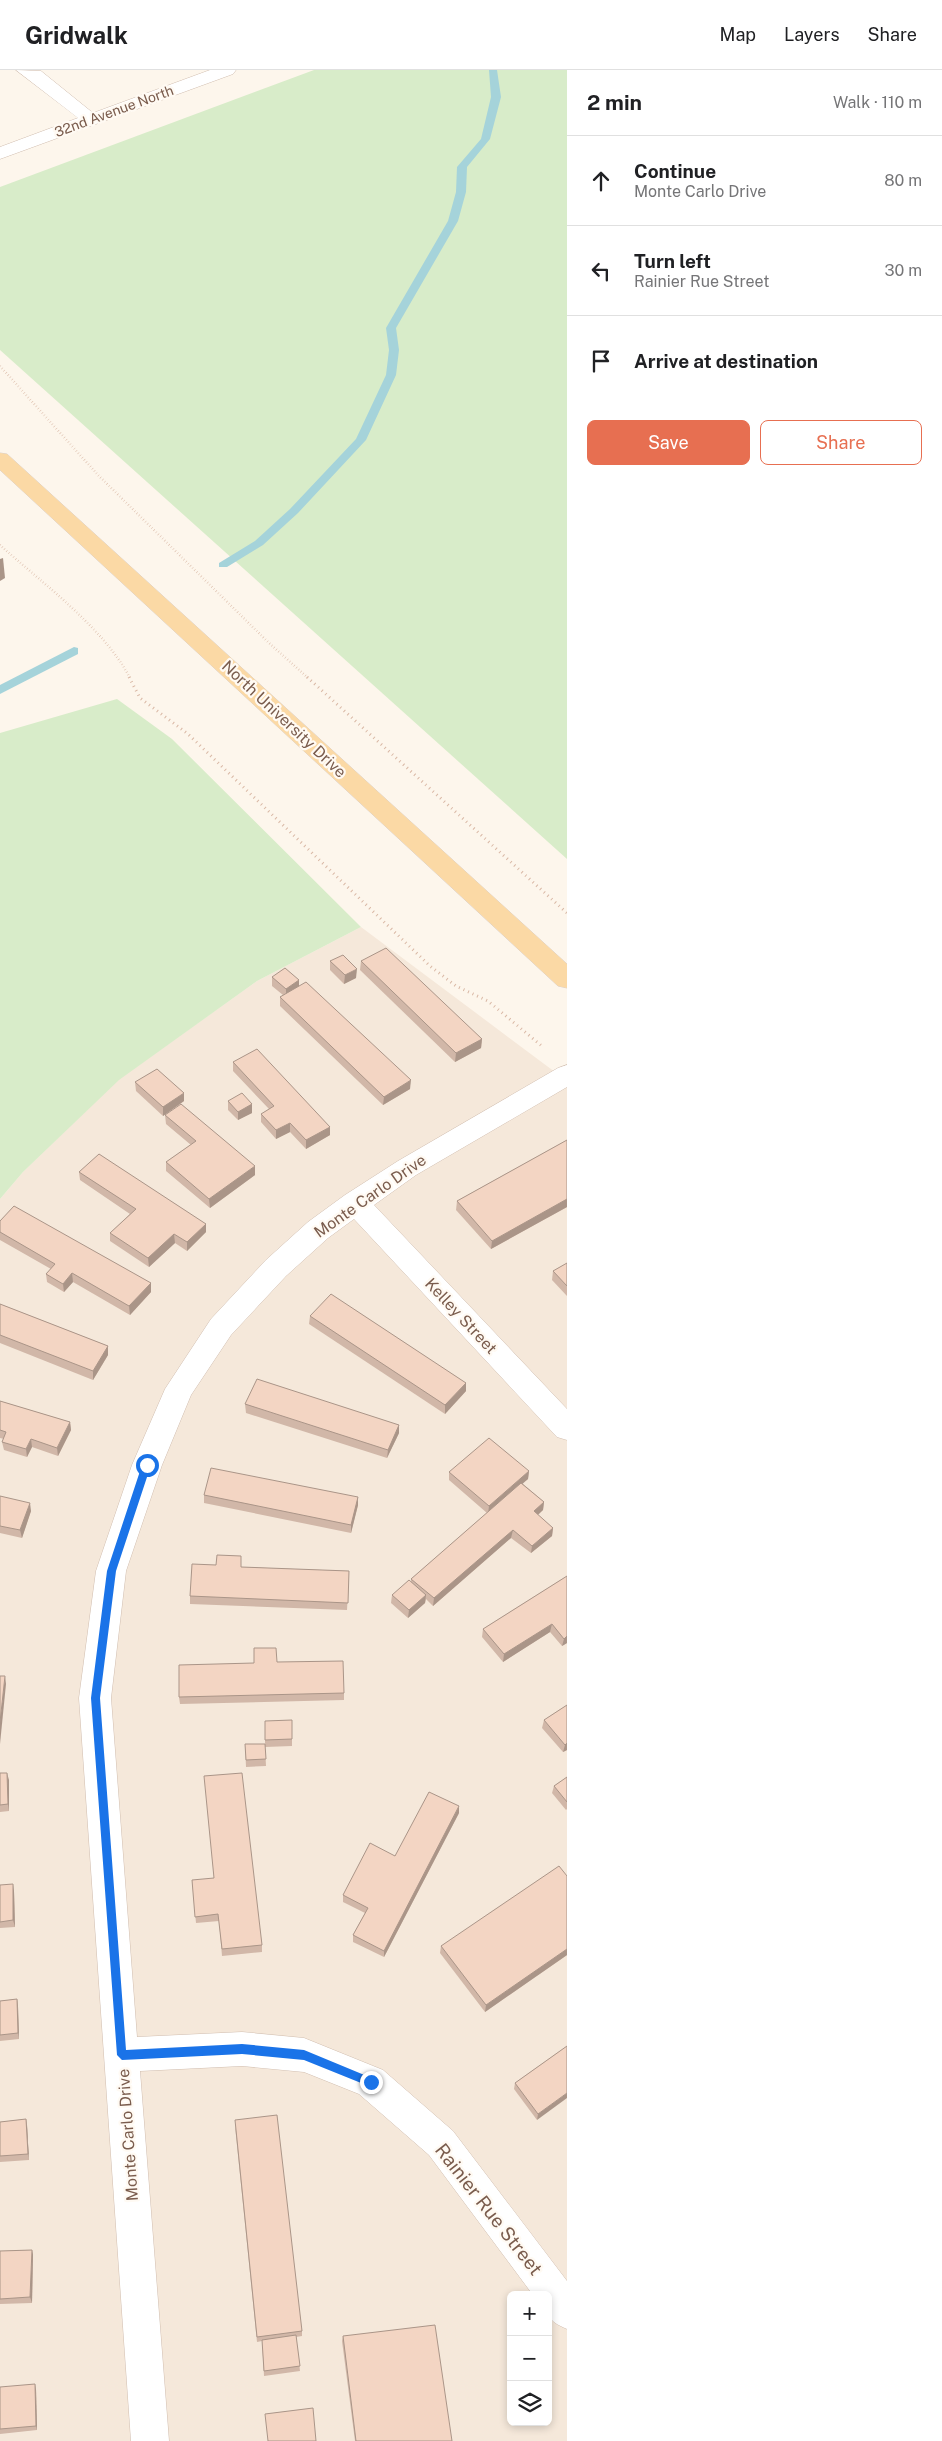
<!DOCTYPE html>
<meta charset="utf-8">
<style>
:root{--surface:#fff;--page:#f2f2f2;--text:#202124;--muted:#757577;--line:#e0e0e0;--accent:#e76f51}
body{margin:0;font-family:"Public Sans",sans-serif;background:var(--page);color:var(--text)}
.controls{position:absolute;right:15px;bottom:15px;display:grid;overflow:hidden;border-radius:8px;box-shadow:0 2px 8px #0003}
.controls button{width:45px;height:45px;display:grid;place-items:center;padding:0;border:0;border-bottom:1px solid var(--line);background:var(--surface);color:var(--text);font:25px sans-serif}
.stop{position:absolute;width:15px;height:15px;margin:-11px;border:4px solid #1a73e8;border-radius:50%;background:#fff}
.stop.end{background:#1a73e8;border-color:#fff;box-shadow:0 1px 5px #0008}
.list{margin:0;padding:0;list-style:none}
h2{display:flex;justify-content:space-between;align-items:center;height:65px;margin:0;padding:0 20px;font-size:21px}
h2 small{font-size:16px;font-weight:400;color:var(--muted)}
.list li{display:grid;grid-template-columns:32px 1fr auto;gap:15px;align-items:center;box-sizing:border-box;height:90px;padding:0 20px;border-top:1px solid var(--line)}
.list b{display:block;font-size:19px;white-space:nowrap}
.list p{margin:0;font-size:16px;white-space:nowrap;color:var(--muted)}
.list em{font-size:16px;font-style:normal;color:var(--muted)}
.actions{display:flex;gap:10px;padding:15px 20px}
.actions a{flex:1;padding:11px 0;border:1px solid var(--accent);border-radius:8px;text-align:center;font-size:18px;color:var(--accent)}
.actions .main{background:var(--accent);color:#fff}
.icon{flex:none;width:28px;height:28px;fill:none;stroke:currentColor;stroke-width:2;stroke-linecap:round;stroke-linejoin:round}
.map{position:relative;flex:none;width:567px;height:2371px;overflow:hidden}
header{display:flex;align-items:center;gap:30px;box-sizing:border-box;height:70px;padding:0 25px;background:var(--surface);border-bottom:1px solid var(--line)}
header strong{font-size:24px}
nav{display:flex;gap:28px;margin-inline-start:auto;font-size:18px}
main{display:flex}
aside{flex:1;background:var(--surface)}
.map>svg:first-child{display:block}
</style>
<header>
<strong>Gridwalk</strong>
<nav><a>Map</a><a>Layers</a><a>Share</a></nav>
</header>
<main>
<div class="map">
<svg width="567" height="2371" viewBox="0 0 567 2371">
<rect width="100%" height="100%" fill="#fdf6ec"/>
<path fill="#f5e8da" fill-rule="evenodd" d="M361,857L567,1011V2371H0V1129L23,1102L118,1010L257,911ZM511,2225H548V2352H511Z"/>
<g fill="#d8ecc9">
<polygon points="314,0 567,0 567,789 0,280 0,117"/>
<polygon points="117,629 172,669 361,857 257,911 119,1010 23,1102 0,1129 0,663"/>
</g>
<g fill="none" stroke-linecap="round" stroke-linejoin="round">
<g fill="#a5d3da" fill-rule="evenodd">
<polygon points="489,0 497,0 501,27 490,69 467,97 466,122 458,151 396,258 399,280 396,305 366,370 298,443 263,475 227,497 219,497 219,493 255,471 290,439 356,369 386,305 389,280 386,258 448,151 456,122 457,97 481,69 491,27"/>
<polygon points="74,577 78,578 78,584 0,624 0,615"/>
</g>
<defs>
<g id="minor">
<polygon points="16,0 41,1 93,43 210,0 236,0 233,4 0,89 0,77 78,48"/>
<path d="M567,995V1017L416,1105L374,1135L567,1339V1370L557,1367L354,1149L328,1168L286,1206L231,1265L191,1325L162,1395L126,1501L111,1628L137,1967L242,1962L304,1968L383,2000L453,2061L567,2211V2259C546,2250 548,2246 548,2225H533L429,2085L359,2024L304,2002L242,1996L140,2001L169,2371H131L79,1628L96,1501L132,1395L165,1319L211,1249L266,1190L308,1152L345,1125L398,1091L558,998Z"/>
</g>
<polygon id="major" points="0,383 7,384 567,894 567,918 558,916 0,400"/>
</defs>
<use href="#minor" stroke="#d1beb0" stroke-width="1"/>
<use href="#major" stroke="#dad1cd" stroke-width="1"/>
<g stroke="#d9b8a5" stroke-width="2.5" stroke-dasharray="0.5 2.5" stroke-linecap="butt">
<polyline points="0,296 98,405 268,572 308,608"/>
<path d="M0,475C42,513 104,558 130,608"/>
</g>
<g stroke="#d9b8a5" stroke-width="3" stroke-dasharray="1 4" stroke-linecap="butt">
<polyline points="129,607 140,628 188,664 430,896 456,916 488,931 543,977"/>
<polyline points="307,607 567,843"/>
</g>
<use href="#minor" fill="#fff" fill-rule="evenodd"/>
<use href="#major" fill="#fbd9a5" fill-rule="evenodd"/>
</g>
<g fill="#d1b7a8">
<polygon points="330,891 356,908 344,914 330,900"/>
<polygon points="361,891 482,969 481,978 455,992 360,900"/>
<polygon points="272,907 299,910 299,916 410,1019 383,1035 280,936 280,927 283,925 272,916"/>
<polygon points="233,992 330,1065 306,1079 290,1062 276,1069 261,1052 261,1044 269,1039 233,1001"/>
<polygon points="135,1012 184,1031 163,1046 136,1021"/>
<polygon points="228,1031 252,1034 252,1043 238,1050 228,1040"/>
<polygon points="165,1045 255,1105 210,1138 166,1101 166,1092 191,1075 166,1054"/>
<polygon points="567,1070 567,1137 491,1179 456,1140 457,1131"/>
<polygon points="79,1102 206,1162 187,1181 175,1173 149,1197 110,1171 110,1163 130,1144 80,1110"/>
<polygon points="0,1151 151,1213 151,1222 130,1245 73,1212 64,1222 47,1212 46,1204 51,1199 0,1170"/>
<polygon points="567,1193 567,1226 552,1210 553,1201"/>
<polygon points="0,1234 108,1276 108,1285 93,1310 0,1273"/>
<polygon points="310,1246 466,1321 445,1344 309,1254"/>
<polygon points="0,1331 70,1352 71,1360 58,1386 32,1377 27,1387 4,1380 2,1372 4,1369 0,1368"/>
<polygon points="245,1334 399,1355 399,1363 387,1388 246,1343"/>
<polygon points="529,1401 528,1409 522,1413 544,1432 543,1440 538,1445 553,1458 552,1466 531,1483 511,1468 433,1536 426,1529 425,1533 408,1548 391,1533 392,1525 411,1512 411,1509 487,1443 449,1410 449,1402"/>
<polygon points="204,1425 358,1427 358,1435 351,1463 204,1433"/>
<polygon points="0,1426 31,1441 22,1468 0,1463"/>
<polygon points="241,1497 349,1501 347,1540 190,1534 190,1526"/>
<polygon points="567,1506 567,1573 562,1576 550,1562 503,1592 482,1567 483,1559"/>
<polygon points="277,1592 344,1623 344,1630 180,1634 179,1627"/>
<polygon points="567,1635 567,1680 563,1682 542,1658 544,1650"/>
<polygon points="292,1650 292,1676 265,1677 266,1696 246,1697 245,1674 265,1674 265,1670"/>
<polygon points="0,1703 9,1710 9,1741 0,1742"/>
<polygon points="567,1707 567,1739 566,1740 552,1723 554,1716"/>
<polygon points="459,1743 384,1887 353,1872 353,1865 365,1843 343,1832 343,1825 395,1786"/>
<polygon points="567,1806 567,1885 485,1942 440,1883 441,1876"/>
<polygon points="192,1810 262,1875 262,1882 222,1886 219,1851 196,1853"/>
<polygon points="0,1815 14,1821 15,1857 0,1858"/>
<polygon points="17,1929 18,1936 19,1969 0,1971 0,1931"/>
<polygon points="567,1976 537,2050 514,2019 515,2013"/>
<polygon points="26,2049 27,2055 29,2090 0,2092 0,2052"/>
<polygon points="235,2056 302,2261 302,2266 296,2267 300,2301 264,2306 262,2271 257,2272"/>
<polygon points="32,2180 33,2185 32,2233 0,2234 0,2181"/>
<polygon points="343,2266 452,2371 355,2371 342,2271"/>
<polygon points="0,2317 36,2319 37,2360 0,2364"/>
</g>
<g fill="#aa9588">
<polygon points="3,488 5,508 0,511 0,489"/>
<polygon points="357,899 356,908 344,914 345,905"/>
<polygon points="299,910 299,919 286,928 286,919"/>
<polygon points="482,969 481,978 455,992 456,983"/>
<polygon points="411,1010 410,1019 383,1035 384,1027"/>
<polygon points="184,1023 184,1031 163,1046 163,1037"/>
<polygon points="252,1034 252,1043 238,1050 238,1042"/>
<polygon points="290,1053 290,1062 276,1069 276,1060"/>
<polygon points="330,1057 330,1065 306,1079 306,1070"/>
<polygon points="255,1096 255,1105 210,1138 209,1129"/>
<polygon points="567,1129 567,1137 491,1179 492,1171"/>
<polygon points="206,1154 206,1162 187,1181 187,1172"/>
<polygon points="174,1164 175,1173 149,1197 148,1188"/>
<polygon points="72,1203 73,1212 64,1222 63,1214"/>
<polygon points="151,1213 151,1222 130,1245 129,1236"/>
<polygon points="108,1276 108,1285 93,1310 93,1301"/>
<polygon points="466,1313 466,1321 445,1344 445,1335"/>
<polygon points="70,1352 71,1360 58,1386 57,1378"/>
<polygon points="399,1355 399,1363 387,1388 388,1380"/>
<polygon points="31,1369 32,1377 27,1387 26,1379"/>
<polygon points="529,1401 528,1409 488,1444 489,1436"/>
<polygon points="358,1427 358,1435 351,1463 351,1455"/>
<polygon points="544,1432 543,1440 533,1449 534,1441"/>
<polygon points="30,1433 31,1441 22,1468 20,1460"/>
<polygon points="553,1458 552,1466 531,1483 532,1476"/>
<polygon points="513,1460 511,1468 433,1536 434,1528"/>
<polygon points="426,1525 425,1533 408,1548 409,1540"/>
<polygon points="552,1554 550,1562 503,1592 504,1584"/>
<polygon points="567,1566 567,1573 562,1576 564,1569"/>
<polygon points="5,1606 6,1614 0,1674 0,1652"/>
<polygon points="567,1673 567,1680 563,1682 565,1675"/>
<polygon points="7,1703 9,1710 9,1741 8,1734"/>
<polygon points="459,1736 459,1743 384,1887 384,1881"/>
<polygon points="13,1814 14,1821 15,1857 13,1850"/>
<polygon points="567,1879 567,1885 485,1942 486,1935"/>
<polygon points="17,1929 18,1936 19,1969 18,1963"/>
<polygon points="567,2023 567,2028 537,2050 538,2044"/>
<polygon points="26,2049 27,2055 29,2090 28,2084"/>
<polygon points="32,2180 33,2185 32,2233 30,2227"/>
<polygon points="35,2314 36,2319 37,2360 36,2356"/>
</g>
<g fill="#f3d5c3" stroke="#aa9588">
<polygon points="386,878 482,969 456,983 361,891"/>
<polygon points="343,885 357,899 345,905 330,891"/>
<polygon points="285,898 299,910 286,919 272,907"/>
<polygon points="306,912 411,1010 384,1027 280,927"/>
<polygon points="257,979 330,1057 306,1070 290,1053 276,1060 261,1044 274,1036 233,992"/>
<polygon points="157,999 184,1023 163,1037 135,1012"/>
<polygon points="242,1023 252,1034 238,1042 228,1031"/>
<polygon points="181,1034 255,1096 209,1129 166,1092 196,1071 165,1045"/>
<polygon points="567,1070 567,1129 492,1171 457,1131"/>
<polygon points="99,1084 206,1154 187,1172 174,1164 148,1188 110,1163 136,1139 79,1102"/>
<polygon points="14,1136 151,1213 129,1236 72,1203 63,1214 46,1204 55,1194 0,1162 0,1151"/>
<polygon points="567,1193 567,1216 553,1201"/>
<polygon points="331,1224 466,1313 445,1335 310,1246"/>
<polygon points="0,1234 108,1276 93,1301 0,1265"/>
<polygon points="257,1309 399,1355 388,1380 245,1334"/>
<polygon points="0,1331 70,1352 57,1378 31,1369 26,1379 2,1372 6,1362 0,1360"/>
<polygon points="489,1368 529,1401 489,1436 449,1402"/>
<polygon points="211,1398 358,1427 351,1455 204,1425"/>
<polygon points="521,1413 544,1432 534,1441 553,1458 532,1476 513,1460 434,1528 411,1509"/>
<polygon points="0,1426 30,1433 20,1460 0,1456"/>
<polygon points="217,1485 241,1486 241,1497 349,1501 348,1533 190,1526 192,1494 216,1495"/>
<polygon points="567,1506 567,1566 564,1569 552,1554 504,1584 483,1559"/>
<polygon points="409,1510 426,1525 409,1540 392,1525"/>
<polygon points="254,1578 276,1578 277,1592 343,1591 344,1623 179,1627 179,1595 254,1593"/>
<polygon points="0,1606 5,1606 0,1652"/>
<polygon points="567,1635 567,1673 565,1675 544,1650"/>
<polygon points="292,1650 292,1669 265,1670 265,1651"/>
<polygon points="245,1674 265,1674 266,1689 246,1690"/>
<polygon points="0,1703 7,1703 8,1734 0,1735"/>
<polygon points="242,1703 262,1875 222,1879 218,1844 195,1847 192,1810 214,1808 204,1706"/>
<polygon points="567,1707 567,1732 554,1716"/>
<polygon points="429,1722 459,1736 384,1881 353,1865 368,1838 343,1825 370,1773 395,1786"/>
<polygon points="559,1796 567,1806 567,1879 486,1935 441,1876"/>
<polygon points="13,1814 13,1850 0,1852 0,1815"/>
<polygon points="17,1929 18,1963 0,1965 0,1931"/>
<polygon points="567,1976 567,2023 538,2044 515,2013"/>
<polygon points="277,2045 302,2261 257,2267 235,2050"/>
<polygon points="26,2049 28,2084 0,2086 0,2052"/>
<polygon points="32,2180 30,2227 0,2229 0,2181"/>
<polygon points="435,2255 452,2371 356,2371 343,2266"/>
<polygon points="296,2265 300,2296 264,2301 262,2270"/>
<polygon points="35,2314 36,2356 0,2359 0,2317"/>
<polygon points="313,2338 316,2371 268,2371 265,2344"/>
</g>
<polygon fill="#1a73e8" points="147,1391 151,1395 116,1501 100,1628 126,1980 242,1974 304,1980 374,2009 376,2012 371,2017 304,1990 242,1984 122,1990 117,1985 91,1628 107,1501 142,1395"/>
<g text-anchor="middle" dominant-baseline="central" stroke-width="4.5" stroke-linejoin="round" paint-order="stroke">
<g font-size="14" fill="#7a5c4d" stroke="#fffaf3">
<text transform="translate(114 41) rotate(-20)">32nd Avenue North</text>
</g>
<g font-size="16" fill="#7a5c4d" stroke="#fffaf3">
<text transform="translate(284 649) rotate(43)">North University Drive</text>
<text transform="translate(370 1126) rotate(-35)">Monte Carlo Drive</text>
<text transform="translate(461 1246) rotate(47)">Kelley Street</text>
<text transform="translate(128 2065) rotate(-94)">Monte Carlo Drive</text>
</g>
<g font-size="19" fill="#7a5c4d" stroke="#fffaf3">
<text transform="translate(489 2139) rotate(52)">Rainier Rue Street</text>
</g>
</g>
</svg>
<div class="controls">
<button>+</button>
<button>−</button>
<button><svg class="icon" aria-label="layers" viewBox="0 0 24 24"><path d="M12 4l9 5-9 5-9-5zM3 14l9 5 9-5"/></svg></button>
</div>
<div class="stop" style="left:147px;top:1395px"></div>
<div class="stop end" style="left:371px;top:2012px"></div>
</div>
<aside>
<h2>2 min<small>Walk · 110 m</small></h2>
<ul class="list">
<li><svg class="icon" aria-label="ahead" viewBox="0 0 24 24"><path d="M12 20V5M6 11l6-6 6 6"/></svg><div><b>Continue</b><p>Monte Carlo Drive</p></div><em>80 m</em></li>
<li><svg class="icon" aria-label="left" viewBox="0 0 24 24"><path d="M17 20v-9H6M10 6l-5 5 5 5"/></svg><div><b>Turn left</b><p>Rainier Rue Street</p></div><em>30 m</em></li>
<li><svg class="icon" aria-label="arrive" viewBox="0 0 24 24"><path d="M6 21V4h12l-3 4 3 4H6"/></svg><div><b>Arrive at destination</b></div></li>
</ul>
<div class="actions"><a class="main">Save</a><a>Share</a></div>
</aside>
</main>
